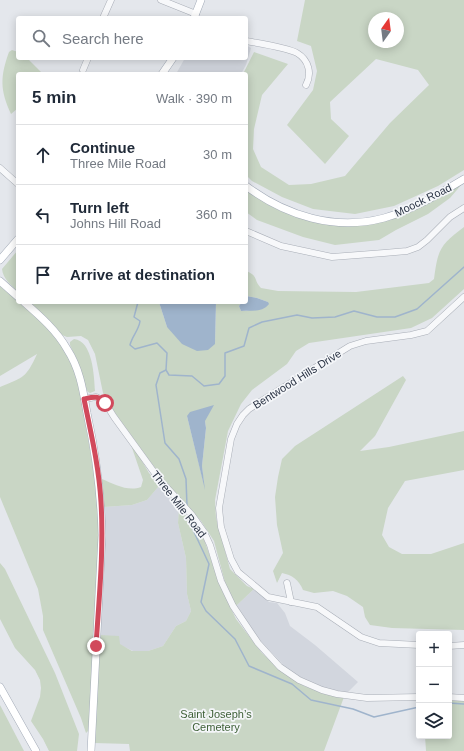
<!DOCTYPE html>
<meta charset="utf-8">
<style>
:root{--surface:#fff;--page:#f6f6f7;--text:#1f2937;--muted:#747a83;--line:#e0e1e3}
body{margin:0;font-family:Arial,sans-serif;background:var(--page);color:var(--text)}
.controls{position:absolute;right:12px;bottom:12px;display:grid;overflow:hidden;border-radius:4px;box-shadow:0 2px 10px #0003}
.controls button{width:36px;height:36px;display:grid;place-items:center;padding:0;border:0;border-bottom:1px solid var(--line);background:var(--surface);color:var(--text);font:20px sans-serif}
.compass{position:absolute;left:368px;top:12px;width:36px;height:36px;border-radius:50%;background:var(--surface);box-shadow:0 2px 10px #0003;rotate:14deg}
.stop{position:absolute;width:12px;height:12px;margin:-9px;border:3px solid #d1495b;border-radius:50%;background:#fff}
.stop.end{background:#d1495b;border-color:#fff;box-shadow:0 1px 4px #0008}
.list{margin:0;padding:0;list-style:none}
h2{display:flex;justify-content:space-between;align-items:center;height:52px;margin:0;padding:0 16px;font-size:17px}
h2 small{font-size:13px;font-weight:400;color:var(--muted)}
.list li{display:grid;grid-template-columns:26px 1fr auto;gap:12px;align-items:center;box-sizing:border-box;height:60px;padding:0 16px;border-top:1px solid var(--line)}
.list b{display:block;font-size:15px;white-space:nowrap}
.list p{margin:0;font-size:13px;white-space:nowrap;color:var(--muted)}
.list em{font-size:13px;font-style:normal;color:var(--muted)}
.icon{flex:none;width:22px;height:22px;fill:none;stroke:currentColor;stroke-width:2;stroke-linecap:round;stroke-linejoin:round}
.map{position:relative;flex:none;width:464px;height:751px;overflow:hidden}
.search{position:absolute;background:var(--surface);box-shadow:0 2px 10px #0003;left:16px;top:16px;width:232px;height:44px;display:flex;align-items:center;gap:10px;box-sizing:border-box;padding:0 14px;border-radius:4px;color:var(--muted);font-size:15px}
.panel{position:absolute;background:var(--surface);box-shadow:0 2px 10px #0003;left:16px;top:72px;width:232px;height:232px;border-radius:4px}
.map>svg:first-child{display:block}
</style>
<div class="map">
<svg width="464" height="751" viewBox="0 0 464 751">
<rect width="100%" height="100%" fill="#e4e7ec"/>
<g fill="#d2d6de">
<polygon points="246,45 251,48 246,65 241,74 176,74 185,58 246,58"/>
<polygon points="159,486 179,508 178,523 186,558 187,594 191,611 186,621 176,626 163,646 148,651 133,651 100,635 105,553 104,507 132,505 147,500"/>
<polygon points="254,589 269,602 277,603 285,613 290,626 315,645 358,682 347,693 321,687 291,673 259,639 236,606"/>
</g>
<g fill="#c9d6c5" fill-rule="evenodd">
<path d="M305,0H464V170L438,186L394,206L355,214L313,209L282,197L252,181L246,175V74H243L254,52L288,64L262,95L254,129L253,149L261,167L289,185L311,184L345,176L390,123L429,85L418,70L376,59L330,102L331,119L349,136L325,164L287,125L313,90L317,71L311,46L297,41ZM374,18H398V42H374Z"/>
<path d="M12,50L18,52V58H27L43,74H18V108L11,114C0,90 0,77 9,52Z"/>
<polygon points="462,184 450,198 428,214 396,230 379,240 335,245 303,237 257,220 246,212 246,189 270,205 293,216 313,222 338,226 369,224 391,220"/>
<path d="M464,227V289L432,318L411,328L309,343L296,351L287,364L252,390L241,404L228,431L215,500L216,518L230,569L247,586L254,589L236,606L226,586L214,541L201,521L171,488L149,460L110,406L103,393L95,354L88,340L81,336L67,337L62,335L28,302H159L167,327L215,344L216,302H242L239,306L241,311H247L268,302L257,298L246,296V271C259,276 253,280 261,288L278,291L356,292L429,283L434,279C438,249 440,245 464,227ZM187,416L205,421L206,428L202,466L204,485Z"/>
<path d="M18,250V292C11,285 3,279 2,269Z"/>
<path d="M0,286L44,324L56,338L65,351L74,370L80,392L97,491L99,547L89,730L86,733L81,718L43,630V616L38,589L0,497V387C24,377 26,378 37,354L0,376Z"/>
<path d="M74,339C93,341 94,376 95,391L90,393L87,391L79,365L70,345V342Z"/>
<path d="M403,376L406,380L375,436L360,451L389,447L464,431V470L405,481L388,508L382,535L389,547L402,554H431L464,543V630L392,628L370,625L365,617L363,607L347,596L333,591L314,593L303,590C299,580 292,575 282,573L277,583L273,571L283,553L277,525L275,497L278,477L282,459L295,446Z"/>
<path d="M129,439L149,473L159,486L147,500L132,505L104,507L102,479C114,484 128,492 141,487L143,480Z"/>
<polygon points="179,508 202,534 222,590 236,619 262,653 282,671 304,686 317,691 344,697 324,751 130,751 129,744 94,743 100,635 119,636 120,644 132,651 148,651 163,646 176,626 186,621 191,611 187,594 186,558 178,523"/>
<polygon points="0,563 5,569 55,673 79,734 77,751 49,751 43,739 31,721 40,697 41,688 40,680 35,670 15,648 0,619"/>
<polygon points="449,699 464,700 464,751 426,751 425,736 449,736"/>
<polygon points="0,705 24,751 0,751"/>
</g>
<g fill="#9fb4cc">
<path d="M246,296L257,298L268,302L269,304C262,313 252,310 241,311L239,306L242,302H246Z"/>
<polygon points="159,302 216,302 215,344 208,350 197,351 182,344 167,327"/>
<polygon points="214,405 205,421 206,428 202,466 205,490 187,416 190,412"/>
</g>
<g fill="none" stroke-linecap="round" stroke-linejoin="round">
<g stroke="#9fb4cc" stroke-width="1.5">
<path d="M138,302L134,317L140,321C139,330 132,336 130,345L135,349L157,343L167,353L166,370L160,373L156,385L165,443L179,459L186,479L187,506"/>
<polyline points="166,370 169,375 192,376 204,386 219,384 225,376 225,353 244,346 249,328 262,322 297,315 312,318 335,317 354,311 377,317 395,317 417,309 464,267"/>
<polyline points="188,514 188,519 209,564 201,602 206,611 235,639 249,666 292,684 311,700 353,709 374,717 419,707"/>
<polyline points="449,703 464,704"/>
</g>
<defs>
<g id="minor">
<polyline points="161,0 196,14"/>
<polyline points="103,18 111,0"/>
<path d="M246,41C258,43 288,48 297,53C309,60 312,74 306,85"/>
<polyline points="83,70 88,58"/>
<polyline points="0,168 18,184"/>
<polyline points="246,231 281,246 332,257 384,253 407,251 418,247 427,240 450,217 464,208"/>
<polyline points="84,399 96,397 104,401 114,417 159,479 192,515 204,532 210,545 221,581 233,606 258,643 280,667 299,680 322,690 337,694 367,698 419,697"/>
<polyline points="287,583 291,602"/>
<polyline points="419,645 379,643 361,637 317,607 268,597 238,572 231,559 221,527 219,508 231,439 237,424 243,415 249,409 263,400 350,346 366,341 411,335 427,331 464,297"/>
<polyline points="449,646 464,645"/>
<polyline points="449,697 464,698"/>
</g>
<g id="major">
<polyline points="194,18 201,0"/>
<polyline points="162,74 173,58"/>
<path d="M246,186C286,216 335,231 384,218C412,210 439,194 464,179"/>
<polyline points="0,260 18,239"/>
<polyline points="0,281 18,297"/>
<path d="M24,302C40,316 57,331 67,349C80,369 83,390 87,413C96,454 101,493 102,535L91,751"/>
<polyline points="0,687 36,751"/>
</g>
</defs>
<use href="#minor" stroke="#a9aeb7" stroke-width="7"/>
<use href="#major" stroke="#a3abb8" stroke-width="8"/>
<use href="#minor" stroke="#f7f8fa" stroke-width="6"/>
<use href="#major" stroke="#fff" stroke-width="7"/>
</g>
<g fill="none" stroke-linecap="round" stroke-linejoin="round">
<path stroke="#d1495b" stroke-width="5" d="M96,646C99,598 104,550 101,502C99,467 91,433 84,399C93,397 99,395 105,403"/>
</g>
<g text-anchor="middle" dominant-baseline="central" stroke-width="3.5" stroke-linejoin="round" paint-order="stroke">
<g font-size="11" fill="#2b3445" stroke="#f4f6f9">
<text transform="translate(423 200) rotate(-26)">Moock Road</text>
<text transform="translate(297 379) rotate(-32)">Bentwood Hills Drive</text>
<text transform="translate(179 504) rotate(52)">Three Mile Road</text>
</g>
<g font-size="11" fill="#3f6138" stroke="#f4f6f9">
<text x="216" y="714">Saint Joseph’s<tspan x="216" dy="13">Cemetery</tspan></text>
</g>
</g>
</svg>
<div class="controls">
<button>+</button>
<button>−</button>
<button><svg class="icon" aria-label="layers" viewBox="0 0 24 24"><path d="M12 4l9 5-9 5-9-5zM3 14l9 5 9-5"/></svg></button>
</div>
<svg class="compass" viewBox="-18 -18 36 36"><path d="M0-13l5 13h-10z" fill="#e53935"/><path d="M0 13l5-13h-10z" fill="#747a83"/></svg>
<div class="stop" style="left:105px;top:403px"></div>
<div class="stop end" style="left:96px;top:646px"></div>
<div class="search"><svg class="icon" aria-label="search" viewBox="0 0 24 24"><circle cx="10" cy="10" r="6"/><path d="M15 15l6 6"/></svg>Search here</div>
<section class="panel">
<h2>5 min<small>Walk · 390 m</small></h2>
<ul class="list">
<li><svg class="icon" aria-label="ahead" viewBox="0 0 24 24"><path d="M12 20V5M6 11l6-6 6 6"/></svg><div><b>Continue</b><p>Three Mile Road</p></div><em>30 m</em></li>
<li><svg class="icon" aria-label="left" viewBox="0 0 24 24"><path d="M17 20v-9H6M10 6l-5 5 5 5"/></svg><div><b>Turn left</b><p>Johns Hill Road</p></div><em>360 m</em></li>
<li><svg class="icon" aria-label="arrive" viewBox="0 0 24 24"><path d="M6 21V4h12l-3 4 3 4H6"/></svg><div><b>Arrive at destination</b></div></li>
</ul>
</section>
</div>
